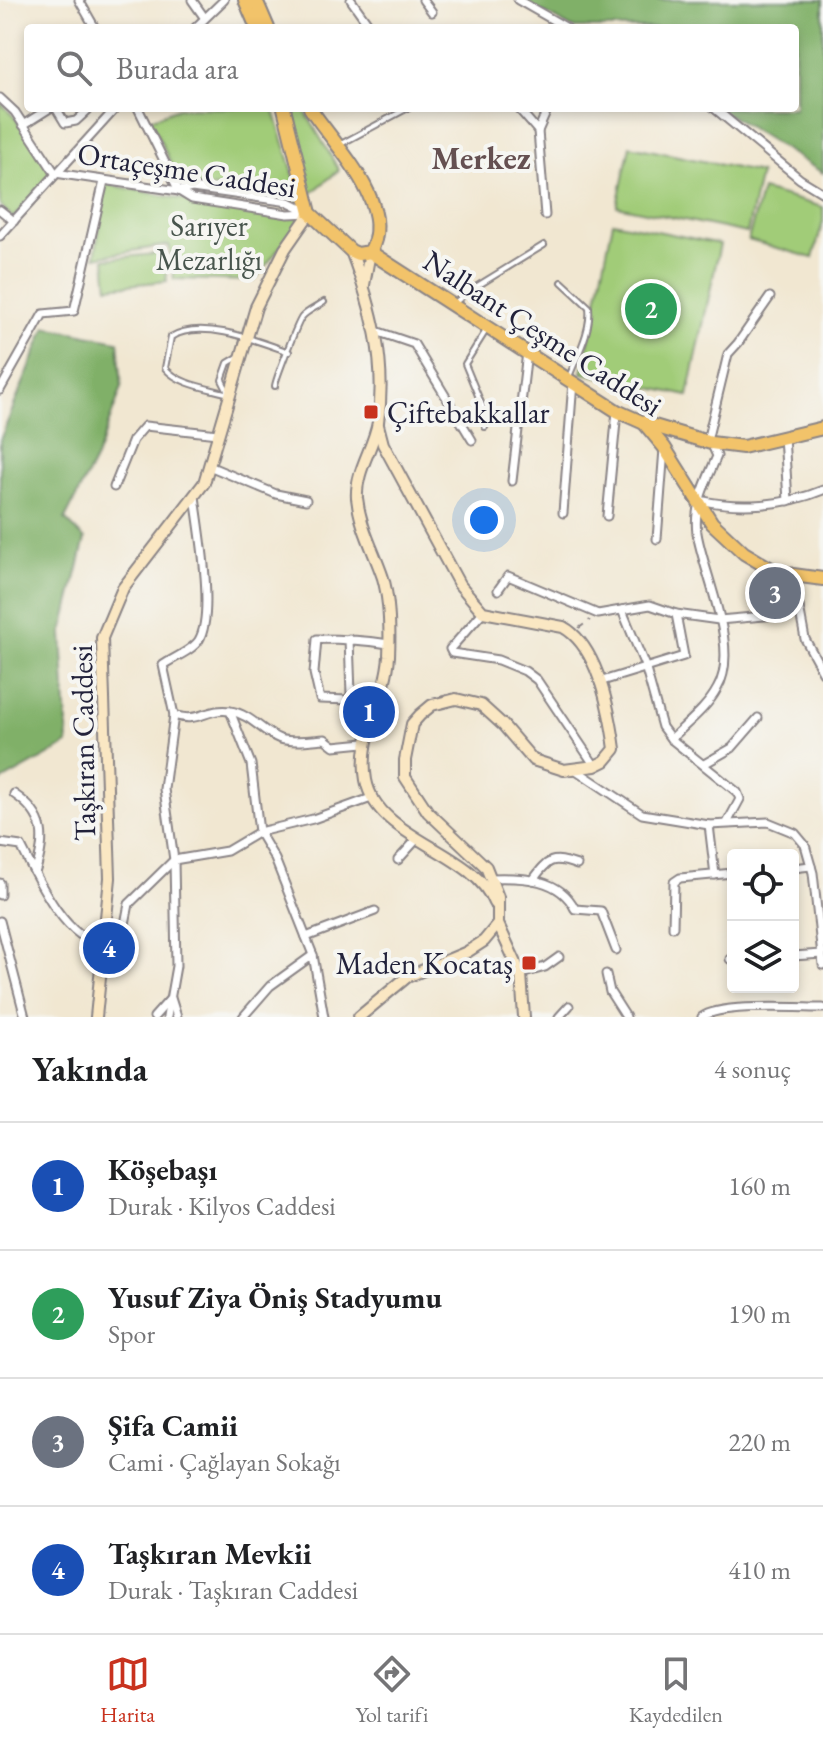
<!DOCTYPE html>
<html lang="tr">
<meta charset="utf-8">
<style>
:root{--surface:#fff;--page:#f6f6f6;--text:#202124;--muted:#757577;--line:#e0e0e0;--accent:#c8321e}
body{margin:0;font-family:"EB Garamond",serif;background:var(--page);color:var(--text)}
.controls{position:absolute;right:24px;bottom:24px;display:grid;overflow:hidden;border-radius:8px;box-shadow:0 4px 12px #0003}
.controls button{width:72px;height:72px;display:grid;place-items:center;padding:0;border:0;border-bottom:2px solid var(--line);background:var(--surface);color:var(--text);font:40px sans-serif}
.you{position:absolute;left:484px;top:520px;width:28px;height:28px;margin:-20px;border:6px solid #fff;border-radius:50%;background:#1a73e8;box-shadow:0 0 0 12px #1a73e833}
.badge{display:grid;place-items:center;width:52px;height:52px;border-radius:50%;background:var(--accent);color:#fff;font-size:26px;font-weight:700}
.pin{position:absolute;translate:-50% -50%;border:4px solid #fff;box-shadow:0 2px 8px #0006}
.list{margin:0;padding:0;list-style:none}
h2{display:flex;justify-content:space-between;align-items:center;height:104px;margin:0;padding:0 32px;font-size:34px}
h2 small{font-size:26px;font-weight:400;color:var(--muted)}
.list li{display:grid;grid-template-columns:52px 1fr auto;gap:24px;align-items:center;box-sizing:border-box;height:128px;padding:0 32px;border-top:2px solid var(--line)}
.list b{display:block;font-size:30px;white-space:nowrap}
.list p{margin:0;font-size:26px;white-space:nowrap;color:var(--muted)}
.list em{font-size:26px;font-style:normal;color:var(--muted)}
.icon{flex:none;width:44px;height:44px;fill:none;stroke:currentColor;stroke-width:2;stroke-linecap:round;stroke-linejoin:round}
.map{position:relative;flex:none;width:823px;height:1017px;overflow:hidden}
.search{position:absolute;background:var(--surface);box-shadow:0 4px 12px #0003;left:24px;right:24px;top:24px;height:88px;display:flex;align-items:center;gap:20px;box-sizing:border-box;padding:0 28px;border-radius:8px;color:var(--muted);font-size:30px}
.sheet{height:616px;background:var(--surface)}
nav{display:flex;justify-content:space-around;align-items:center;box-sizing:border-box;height:112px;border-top:2px solid var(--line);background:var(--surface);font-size:22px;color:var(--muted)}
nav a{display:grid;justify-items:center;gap:4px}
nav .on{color:var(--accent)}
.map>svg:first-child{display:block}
</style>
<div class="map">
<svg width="823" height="1017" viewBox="0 0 823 1017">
<rect width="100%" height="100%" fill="#f6f6f2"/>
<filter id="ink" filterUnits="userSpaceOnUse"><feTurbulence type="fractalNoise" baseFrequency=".0125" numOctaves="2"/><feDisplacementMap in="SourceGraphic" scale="16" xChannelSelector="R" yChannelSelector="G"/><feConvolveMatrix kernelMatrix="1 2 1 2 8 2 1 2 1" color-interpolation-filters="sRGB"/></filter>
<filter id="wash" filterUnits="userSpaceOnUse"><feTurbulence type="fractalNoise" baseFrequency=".006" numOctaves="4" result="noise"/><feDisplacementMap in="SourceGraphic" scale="32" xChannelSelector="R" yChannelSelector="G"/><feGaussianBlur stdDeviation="1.8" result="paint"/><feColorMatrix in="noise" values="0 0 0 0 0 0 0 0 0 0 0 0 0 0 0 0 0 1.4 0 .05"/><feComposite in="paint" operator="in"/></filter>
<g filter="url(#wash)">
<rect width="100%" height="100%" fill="#f1e7d1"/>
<g fill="#a1cc78" stroke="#62775a" stroke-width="2">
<polygon points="0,102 15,118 53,173 13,218 0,205"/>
<polygon points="178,108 273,108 303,204 293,199 180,183 150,119"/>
<polygon points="282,108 303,108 339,170 308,196"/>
<polygon points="630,146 760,173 747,233 617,206"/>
<polygon points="106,184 201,203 304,216 254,281 174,279 169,245 95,257"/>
<polygon points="762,190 823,207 823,222 813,258 748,240"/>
<polygon points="613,222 720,244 688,396 582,373"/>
<polygon points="164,253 167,281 108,287 105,259"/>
</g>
<g fill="#80b068" stroke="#516952" stroke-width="2">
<polygon points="521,0 823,0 823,173 718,108 795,108 795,28 572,28"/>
<polygon points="46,327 118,341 122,387 96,458 65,519 85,539 62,634 68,744 0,782 0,440"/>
</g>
</g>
<g filter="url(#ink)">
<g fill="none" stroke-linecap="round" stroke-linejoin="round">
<defs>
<g id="lane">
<polyline points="339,145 408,108"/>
<path d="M562,282L589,307C592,330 577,356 569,377"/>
<polyline points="456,302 466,293 544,245"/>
<path d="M275,386C275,381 298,321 302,317C307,311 317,307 324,302"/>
<polyline points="228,392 222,380 228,363 238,357"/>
<path d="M229,394C209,388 179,385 165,368L171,337C201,318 258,341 289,352"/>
<polyline points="485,427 484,410 465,364 487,329"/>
</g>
<g id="street">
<polyline points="79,0 95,28"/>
<polyline points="192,0 204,17"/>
<polyline points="351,0 371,28"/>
<polyline points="423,0 432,12"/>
<polyline points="518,0 567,28"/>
<polyline points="195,28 224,0"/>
<polyline points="0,98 15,112 55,173 179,191 192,199 288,214 310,213"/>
<polyline points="56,108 65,123 76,121 90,108"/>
<polyline points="138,108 179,191"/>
<polyline points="518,108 538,131"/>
<polyline points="714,108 800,179 823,193"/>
<polyline points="23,125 50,108"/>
<polyline points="179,191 192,188 289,202 309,212"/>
<polyline points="0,210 14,221"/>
<polyline points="545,215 538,131 548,108"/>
<polyline points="0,236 116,108"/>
<polyline points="376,331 414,344 472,440"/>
<polyline points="0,390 43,314 74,311 104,181"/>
<polyline points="784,436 788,501"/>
<polyline points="707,441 728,354 738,343 770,297"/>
<polyline points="209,466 276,494 306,500"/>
<polyline points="512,481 527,352"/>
<polyline points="114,487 133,440 145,426 218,434"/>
<path d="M699,500C739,509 785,506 823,490"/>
<polyline points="563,513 573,382"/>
<polyline points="607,516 617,411"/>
<polyline points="657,539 664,449"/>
<polyline points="793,575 805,639 823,672"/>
<polyline points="498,590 508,576 598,614 650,605 676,614 719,620 787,614 799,607"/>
<polyline points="622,610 645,666 662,727 671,739 737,792 740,799 727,823"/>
<polyline points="483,612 450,649 452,653 498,660 525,671 537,680 595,766"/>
<path d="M349,639L351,694L349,700L320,699L314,673L317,639C341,639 364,640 389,644"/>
<polyline points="599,682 684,656 676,614"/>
<polyline points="230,711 251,764 259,832 275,859 313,955 324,1017"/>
<path d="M174,715C198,724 208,707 230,711C251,714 263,733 280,739C294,743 311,740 325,739L334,746L364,743"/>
<path d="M671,739C686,724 707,708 717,689C741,649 704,576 697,533C693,506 707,480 717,456L712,445"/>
<polyline points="704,764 732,748 758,718"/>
<polyline points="576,770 642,814 709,825 768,822 795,833 805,845 813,873 823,965"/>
<path d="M14,794C47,816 46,839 35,873"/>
<polyline points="709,825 715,875"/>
<path d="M0,843L21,846C34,872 67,945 102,942C110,941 118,934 124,929L129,904L174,860L227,851L259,832L313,819L374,797"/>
<polyline points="398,860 417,839"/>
<polyline points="793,868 811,866"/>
<path d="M492,878C523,877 560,878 575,909L601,911L616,950"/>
<path d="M533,880C548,859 552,856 577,865"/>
<polyline points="0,883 0,895"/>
<polyline points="0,921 25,1017"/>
<polyline points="673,927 674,882 680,878 733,873"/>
<polyline points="306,937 375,911"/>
<polyline points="793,956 822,954"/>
<polyline points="730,959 733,959"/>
<polyline points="521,974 545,967 559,957"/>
<polyline points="606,974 610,992 626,1017"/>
<polyline points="154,1017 171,998 177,1017"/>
<path d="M167,1017L176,966L174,860L164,789L174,715L163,665C173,658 193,650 199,640C215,613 199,529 195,496"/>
<polyline points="243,1017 270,986 313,955"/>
<polyline points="559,1017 569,1006"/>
<path d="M702,1017C720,1003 797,1008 823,1008"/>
</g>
<g id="secondary">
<path d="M351,251C372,307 387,362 378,422C374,447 355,472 357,498C360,527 374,551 383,578C390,602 390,632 389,656C386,700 358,735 366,780C377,840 474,850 494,903"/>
<polyline points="364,285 370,252"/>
<polyline points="498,924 521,974 524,1017"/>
<polyline points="96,1017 110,878 102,638 123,588 204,483 256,307 285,249 310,213"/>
<path d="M359,1017L407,977L467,952L484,941L498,924V897L486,867L428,812L405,777V760L412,724L420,715L432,705L456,699L481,705L503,725L533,760L564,770L595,766L605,761L615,749C610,712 598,646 563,627L483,612L459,584L383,444L378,425"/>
</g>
<g id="primary">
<polyline points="245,0 257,28"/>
<polyline points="256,0 268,28"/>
<polyline points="284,108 310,213 351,251 358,254 370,252"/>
<path d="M310,108C334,145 397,205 370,252"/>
<polyline points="370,252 617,411 644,423 664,447 712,523 744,553 771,569 793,575 823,579"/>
<polyline points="644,423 711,443 743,447 823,428"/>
</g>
</defs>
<use href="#lane" stroke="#8a8486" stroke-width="8"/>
<use href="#street" stroke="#8a8486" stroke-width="11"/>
<use href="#secondary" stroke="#8a8486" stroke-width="14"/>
<use href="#primary" stroke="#8a8486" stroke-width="16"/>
<polyline stroke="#8a8486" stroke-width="2" stroke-dasharray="6 6" stroke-linecap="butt" points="579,628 590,620"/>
<use href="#lane" stroke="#fff" stroke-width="4"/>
<use href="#street" stroke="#fff" stroke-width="7"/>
<use href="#secondary" stroke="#fae7c3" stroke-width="10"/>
<use href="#primary" stroke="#f2c36a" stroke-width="12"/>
</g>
</g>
<g fill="#c8321e" stroke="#f6f6f2" stroke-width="3">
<rect x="363" y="404" width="16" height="16" rx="4"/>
<rect x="521" y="955" width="16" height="16" rx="4"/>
</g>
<g text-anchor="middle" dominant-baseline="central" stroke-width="8" stroke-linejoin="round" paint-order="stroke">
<g font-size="30" fill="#22223b" stroke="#f6f6f2">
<text transform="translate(187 170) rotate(9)">Ortaçeşme Caddesi</text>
<text transform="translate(543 333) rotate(33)">Nalbant Çeşme Caddesi</text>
<text transform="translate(83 743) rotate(-91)">Taşkıran Caddesi</text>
</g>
<g font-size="30" fill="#48554d" stroke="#f6f6f2">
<text x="209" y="225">Sarıyer<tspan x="209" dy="34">Mezarlığı</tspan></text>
</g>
<g font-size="30" fill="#22223b" stroke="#f6f6f2" text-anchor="start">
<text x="387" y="412">Çiftebakkallar</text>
<text x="513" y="963" text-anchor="end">Maden Kocataş</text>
</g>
<g font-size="32" font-weight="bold" fill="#655051" stroke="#f6f6f2">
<text x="481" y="158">Merkez</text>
</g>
</g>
</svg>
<div class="controls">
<button><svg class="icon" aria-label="locate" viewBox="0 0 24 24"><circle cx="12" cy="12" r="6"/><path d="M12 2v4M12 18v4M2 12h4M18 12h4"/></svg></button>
<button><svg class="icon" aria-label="layers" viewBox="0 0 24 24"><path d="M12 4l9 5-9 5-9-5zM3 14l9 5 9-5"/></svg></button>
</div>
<div class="you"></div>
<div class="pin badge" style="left:369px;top:712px;background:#1a4fb4">1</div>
<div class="pin badge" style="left:651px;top:309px;background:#2e9e5b">2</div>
<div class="pin badge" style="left:775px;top:593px;background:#6b7280">3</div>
<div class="pin badge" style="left:109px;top:948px;background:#1a4fb4">4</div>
<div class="search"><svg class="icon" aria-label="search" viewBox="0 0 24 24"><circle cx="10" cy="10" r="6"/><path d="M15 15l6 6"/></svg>Burada ara</div>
</div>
<section class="sheet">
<h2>Yakında<small>4 sonuç</small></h2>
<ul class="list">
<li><span class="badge" style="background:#1a4fb4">1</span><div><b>Köşebaşı</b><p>Durak · Kilyos Caddesi</p></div><em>160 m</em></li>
<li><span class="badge" style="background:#2e9e5b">2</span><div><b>Yusuf Ziya Öniş Stadyumu</b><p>Spor</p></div><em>190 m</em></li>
<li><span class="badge" style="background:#6b7280">3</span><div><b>Şifa Camii</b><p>Cami · Çağlayan Sokağı</p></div><em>220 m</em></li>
<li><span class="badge" style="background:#1a4fb4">4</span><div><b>Taşkıran Mevkii</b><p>Durak · Taşkıran Caddesi</p></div><em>410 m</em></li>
</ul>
</section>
<nav>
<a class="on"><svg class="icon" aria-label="map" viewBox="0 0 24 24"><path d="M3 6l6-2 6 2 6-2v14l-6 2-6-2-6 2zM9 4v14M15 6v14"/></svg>Harita</a>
<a><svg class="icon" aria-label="directions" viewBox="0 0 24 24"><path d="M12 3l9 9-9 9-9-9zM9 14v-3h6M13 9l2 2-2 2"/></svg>Yol tarifi</a>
<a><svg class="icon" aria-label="saved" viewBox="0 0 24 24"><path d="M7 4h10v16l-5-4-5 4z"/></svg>Kaydedilen</a>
</nav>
